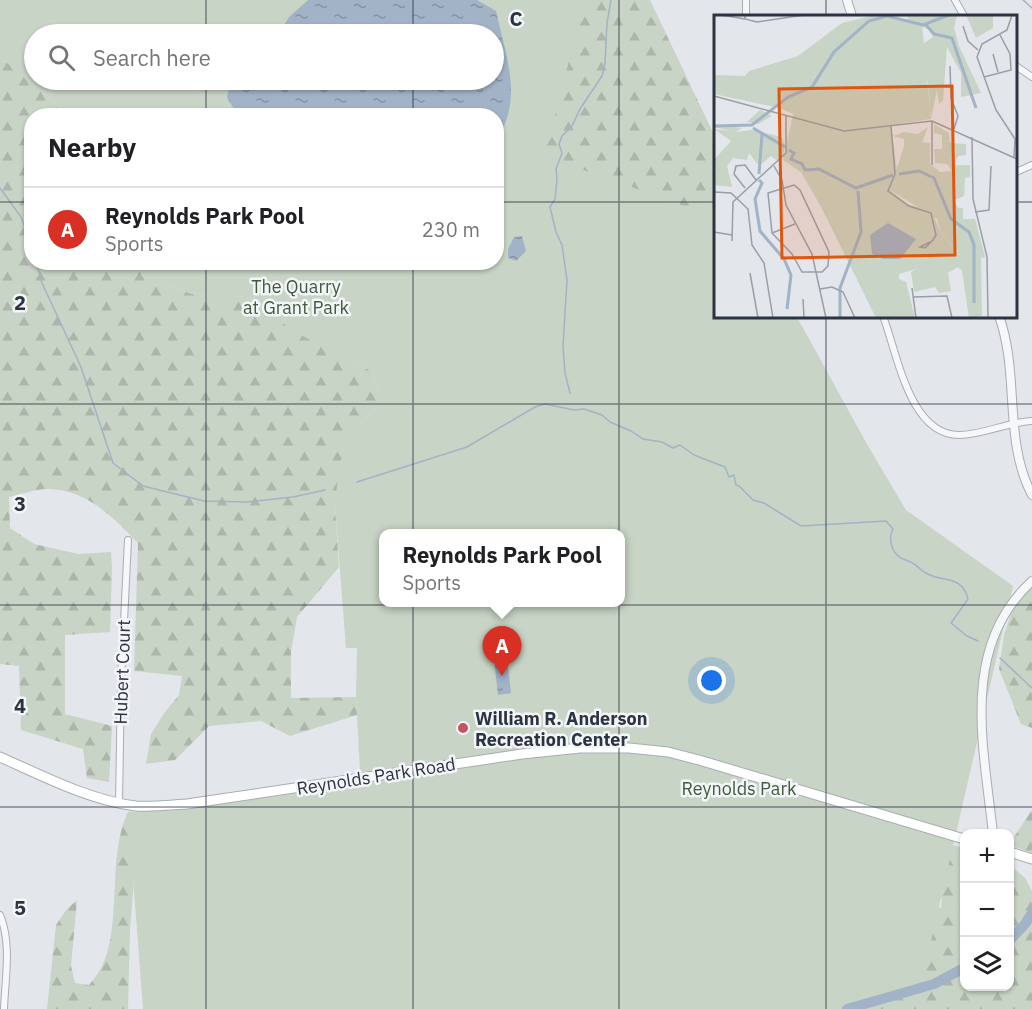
<!DOCTYPE html>
<meta charset="utf-8">
<style>
:root{--surface:#fff;--page:#f2f2f2;--text:#202124;--muted:#757577;--line:#e0e0e0;--accent:#d93025}
body{margin:0;font-family:"IBM Plex Sans",sans-serif;background:var(--page);color:var(--text)}
.controls{position:absolute;right:18px;bottom:18px;display:grid;overflow:hidden;border-radius:12px;box-shadow:0 2px 4px #0004}
.controls button{width:54px;height:54px;display:grid;place-items:center;padding:0;border:0;border-bottom:2px solid var(--line);background:var(--surface);color:var(--text);font:30px sans-serif}
.you{position:absolute;left:712px;top:681px;width:21px;height:21px;margin:-15px;border:4px solid #fff;border-radius:50%;background:#1a73e8;box-shadow:0 0 0 9px #1a73e833}
.badge{display:grid;place-items:center;width:39px;height:39px;border-radius:50%;background:var(--accent);color:#fff;font-size:20px;font-weight:700}
.pin{position:absolute;translate:-50% -50px;filter:drop-shadow(0 2px 3px #0008)}
.pin::after{content:'';position:absolute;top:32px;width:21px;height:18px;background:inherit;clip-path:polygon(0 0,100% 0,50% 100%)}
.popup{position:absolute;left:379px;top:529px;width:246px;height:78px;box-sizing:border-box;display:grid;place-content:center;border-radius:12px;background:var(--surface);filter:drop-shadow(0 2px 4px #0005);font-size:20px;white-space:nowrap;color:var(--muted)}
.popup b{font-size:22px;color:var(--text)}
.popup::after{content:'';position:absolute;left:50%;top:100%;margin-left:-12px;border:12px solid transparent;border-top-color:var(--surface)}
.list{margin:0;padding:0;list-style:none}
h2{display:flex;justify-content:space-between;align-items:center;height:78px;margin:0;padding:0 24px;font-size:26px}
h2 small{font-size:20px;font-weight:400;color:var(--muted)}
.list li{display:grid;grid-template-columns:39px 1fr auto;gap:18px;align-items:center;box-sizing:border-box;height:84px;padding:0 24px;border-top:2px solid var(--line)}
.list b{display:block;font-size:22px;white-space:nowrap}
.list p{margin:0;font-size:20px;white-space:nowrap;color:var(--muted)}
.list em{font-size:20px;font-style:normal;color:var(--muted)}
.icon{flex:none;width:33px;height:33px;fill:none;stroke:currentColor;stroke-width:2;stroke-linecap:round;stroke-linejoin:round}
.map{position:relative;flex:none;width:1032px;height:1009px;overflow:hidden}
.search{position:absolute;background:var(--surface);box-shadow:0 2px 4px #0004;left:24px;top:24px;width:480px;height:66px;display:flex;align-items:center;gap:15px;box-sizing:border-box;padding:0 21px;border-radius:33px;color:var(--muted);font-size:22px}
.panel{position:absolute;background:var(--surface);box-shadow:0 2px 4px #0004;left:24px;top:108px;width:480px;height:162px;border-radius:24px}
.map>svg:first-child{display:block}
</style>
<div class="map">
<svg width="1032" height="1009" viewBox="0 0 1032 1009">
<defs>
<pattern id="forest-firs" width="22" height="20" patternUnits="userSpaceOnUse" patternTransform="scale(1.5)"><rect width="22" height="20" fill="#c8d4c5"/><path d="M5 1l3.5 6h-7zM16 11l3.5 6h-7z" fill="#acb6aa"/></pattern>
<pattern id="water-ripples" width="26" height="14" patternUnits="userSpaceOnUse" patternTransform="scale(1.5)"><rect width="26" height="14" fill="#a2b3c7"/><path d="M2 4q2-2 4 0t4 0M15 11q2-2 4 0t4 0" fill="none" stroke="#8492a3"/></pattern>
</defs>
<rect width="100%" height="100%" fill="#e3e6ea"/>
<g fill="url(#forest-firs)">
<polygon points="493,0 650,0 715,137 716,316 396,419 496,262 499,136"/>
<path d="M0,57L56,103L65,115L32,116V262L135,263L139,267L164,284L192,294L248,297L266,304L275,316L356,361L372,372L379,394V406L359,426L335,506L339,567L297,617L291,652V698L356,697L357,715L290,736L261,721L209,726L175,760L146,764L151,734L165,712L179,695L182,676L134,671L138,543C113,517 85,488 46,489C35,489 21,495 9,497L10,528L34,544L78,554L111,552L112,568L110,632L65,635V714L112,726L109,782L87,778L83,749L21,730L19,666L0,664Z"/>
<polygon points="1032,588 1032,728 1021,724 999,669 1004,635 1016,599"/>
<path d="M247,801L135,867L130,930L128,1009H47L56,925L67,909L77,900L71,966L75,983L89,985C129,944 103,864 128,812L178,810Z"/>
<polygon points="1032,810 1032,853 1010,845 1010,843"/>
<polygon points="932,840 964,848 964,986 1010,986 1010,865 1025,878 1032,891 1032,1009 807,1009 927,905 941,908 942,898 926,876"/>
</g>
<path fill="#c8d4c5" fill-rule="evenodd" d="M0,0H575L576,31L559,103L542,155L715,217L716,316L797,317L868,446L906,510L1013,586L920,989L865,1009H143L128,812L178,810L365,783L360,771L356,697L357,648H346L335,506L339,464L359,426L379,406V394L372,372L356,361L294,332L275,316L266,304L248,297L192,294L164,284L138,267L135,263L496,262V116L65,115L56,103L0,57ZM34,34H494V80H34ZM384,534H620V602H384Z"/>
<g fill="url(#water-ripples)">
<path d="M308,0H477L496,11C505,53 523,96 499,136L497,139L496,116L238,115L227,98L230,80H494V34H279L289,17Z"/>
<polygon points="522,236 526,251 516,261 508,258 508,249 514,237"/>
<polygon points="507,657 511,693 498,695 494,659"/>
</g>
<g fill="none" stroke-linecap="round" stroke-linejoin="round">
<g stroke="#a2b3c7" stroke-width="1.5">
<polyline points="1023,0 1032,8"/>
<polyline points="0,188 21,217 32,246"/>
<polyline points="36,262 42,283 81,367 113,463 143,486 204,501 246,502 293,497 325,490"/>
<polyline points="570,393 565,373 563,346 567,280 562,245 556,232 550,207 555,199 557,179 556,169 562,153 559,144 562,136 572,126 580,109 602,76 605,63 607,23 611,0"/>
<path d="M357,482L467,447L535,407L545,404L574,410L584,409L602,415L610,422L631,431L643,439L662,442L673,448L680,445L694,455L725,467L729,477L734,475L736,485L739,486L753,500L764,503L801,526L886,521L893,529C888,538 891,552 901,558C905,560 910,561 914,564C918,566 921,571 926,573C942,583 962,574 968,599L951,623L967,636L978,641"/>
<polyline points="1000,658 1032,688"/>
</g>
<g stroke="#a2b3c7" stroke-width="10">
<polyline points="1010,940 1025,924 1032,913"/>
<polyline points="847,1009 934,984 964,968"/>
</g>
<defs>
<g id="minor">
<polyline points="746,0 746,16"/>
<polyline points="955,0 964,16"/>
<polyline points="1016,66 1032,77"/>
<polyline points="1016,172 1032,165"/>
<path d="M883,316C897,352 909,435 959,435C984,435 1007,422 1032,421"/>
<polyline points="119,803 121,682 128,540"/>
<path d="M0,915C12,944 5,979 4,1009"/>
</g>
<g id="tertiary">
<polyline points="847,0 852,16"/>
<path d="M999,316C1020,374 1003,440 1032,495"/>
<path d="M993,834C984,747 959,648 1032,581"/>
</g>
<g id="secondary">
<path d="M0,757C41,775 91,801 136,806C153,807 170,805 187,804L522,754L580,748H629L668,752L699,760L964,839"/>
<polyline points="1010,852 1032,859"/>
</g>
</defs>
<use href="#minor" stroke="#a8adb4" stroke-width="8"/>
<use href="#tertiary" stroke="#a8adb4" stroke-width="10"/>
<use href="#secondary" stroke="#a8adb4" stroke-width="11"/>
<use href="#minor" stroke="#f6f7f9" stroke-width="6"/>
<use href="#tertiary" stroke="#f6f7f9" stroke-width="8"/>
<use href="#secondary" stroke="#fff" stroke-width="9"/>
</g>
<path fill="none" stroke="#2c3341" stroke-width="1.5" stroke-opacity="0.55" d="M206,0V34M413,0V34M619,0V1009M826,0V16M206,80V116M413,80V116M0,202H32M496,202H716M1016,202H1032M206,262V1009M413,262V1009M826,316V1009M0,404H1032M0,605H1032M0,807H1032"/>
<circle fill="#c55361" stroke="#f3f5f8" stroke-width="2" cx="463" cy="728" r="6"/>
<g text-anchor="middle" dominant-baseline="central" stroke-width="5" stroke-linejoin="round" paint-order="stroke">
<g font-size="18" fill="#405c3b" stroke="#f3f5f8">
<text x="296" y="286">The Quarry<tspan x="296" dy="21">at Grant Park</tspan></text>
<text x="739" y="788">Reynolds Park</text>
</g>
<g font-size="18" fill="#2c3341" stroke="#f3f5f8">
<text transform="translate(122 672) rotate(-88)">Hubert Court</text>
<text transform="translate(376 776) rotate(-9)">Reynolds Park Road</text>
</g>
<g font-size="18" font-weight="bold" fill="#2c3341" stroke="#f3f5f8" text-anchor="start">
<text x="475" y="718">William R. Anderson<tspan x="475" dy="21">Recreation Center</tspan></text>
</g>
</g>
<g transform="translate(714 15)">
<rect width="303" height="303" fill="#e3e6ea"/>
<path d="M161,0L193,5L195,0H243L240,13L245,31L267,78L247,82V58L233,32L229,85L225,89L223,75L217,104L214,66L121,52L80,91L87,102L65,93L0,79V60L31,61L35,56L84,41L128,8ZM204,10L214,14L219,22L209,29L198,12ZM252,0H279V13L262,23ZM46,95L58,101L44,109L33,107ZM74,105L84,106L173,171L168,257L185,259V264L192,267L201,303H162L77,131L78,106ZM0,109L28,113L21,117L38,115L68,122L71,131L69,142L64,146L57,141L45,151L35,138L33,145L19,143L13,151L18,172L0,170V145L17,126L0,114L18,116L0,112ZM220,109L235,118L236,128L252,129V140L244,141L240,150H256V162L251,163L250,181L240,185L244,193H249V204H261L271,242L267,243L268,301L255,303L248,256L244,252L234,258L237,276L225,278L221,272L200,277L197,257L215,247L246,240L227,218L223,204L176,175L190,131V124L179,121L190,117L204,119L214,112L208,127L216,128V149L226,157L238,156L233,149L221,148L220,134H228V120L220,118Z" fill="#c8d4c5" fill-rule="evenodd"/>
<path d="M177,4L208,10L217,104L177,110L183,156L176,175L195,190L217,195L227,218L246,241L185,259L151,256L144,237L149,215L114,204L87,157L69,145L84,77L104,67L128,27L159,6Z" fill="#c8d4c5"/>
<path d="M174,208L202,224L186,244H169L158,239L156,220Z" fill="#a2b3c7"/>
<path fill="none" stroke="#a2b3c7" stroke-width="3" d="M212,10L220,19L238,23L262,93M0,111L38,110L74,82L98,72L120,37L155,6L173,1L209,10L235,0M39,113L71,132M75,135L80,138L77,144L88,149L91,155L105,154L142,173L179,160M45,159L48,119M185,159L205,156L220,163L237,204L255,217L260,230V288M45,165L48,168L41,184L46,216L70,244L77,260L73,294M126,303V273L147,217L144,176"/>
<path fill="none" stroke="#9a9ea6" stroke-width="1.5" d="M7,0L31,4M31,0V4L43,7L90,0M298,0L293,15L268,29L263,42L282,95L301,124L300,142M249,11L254,26L264,35M279,39L284,57M236,51L237,83L244,101L240,114M270,62L297,55L296,39L286,20M0,81L130,116L218,106L303,144M177,111L181,159L174,176L195,191L217,198L222,220L219,225L211,233L206,232L216,227M258,122L259,184L273,242L274,303M218,150V106M60,151L68,165L72,190L98,239L112,303M80,170L86,175L115,237L114,251L108,257H88L78,239L58,218L54,178ZM31,173L20,159L22,151L31,150L42,165M0,177L17,178L34,194L38,230L50,248L59,303M261,197L275,195L277,151M0,217L18,220M58,218L81,209M18,226L19,187L72,138V101M36,258L44,303M198,273L202,303M106,274L118,272L129,277L141,303M199,282L233,281L238,303M89,284L90,303"/>
<path fill="#df570f" fill-opacity="0.15" stroke="#df570f" stroke-width="3" d="M238,71L241,240L68,243L65,74Z"/>
<rect width="303" height="303" fill="none" stroke="#2c3341" stroke-width="3"/>
</g>
<g font-size="20" text-anchor="middle" font-weight="bold" fill="#2c3341" stroke="#f3f5f8" stroke-width="5" stroke-linejoin="round" paint-order="stroke">
<text x="516" y="26">C</text>
<text x="20" y="310">2</text>
<text x="20" y="511">3</text>
<text x="20" y="713">4</text>
<text x="20" y="915">5</text>
</g>
</svg>
<div class="controls">
<button>+</button>
<button>−</button>
<button><svg class="icon" aria-label="layers" viewBox="0 0 24 24"><path d="M12 4l9 5-9 5-9-5zM3 14l9 5 9-5"/></svg></button>
</div>
<div class="you"></div>
<div class="pin badge" style="left:502px;top:676px">A</div>
<div class="popup"><b>Reynolds Park Pool</b>Sports</div>
<div class="search"><svg class="icon" aria-label="search" viewBox="0 0 24 24"><circle cx="10" cy="10" r="6"/><path d="M15 15l6 6"/></svg>Search here</div>
<section class="panel">
<h2>Nearby<small></small></h2>
<ul class="list">
<li><span class="badge">A</span><div><b>Reynolds Park Pool</b><p>Sports</p></div><em>230 m</em></li>
</ul>
</section>
</div>
